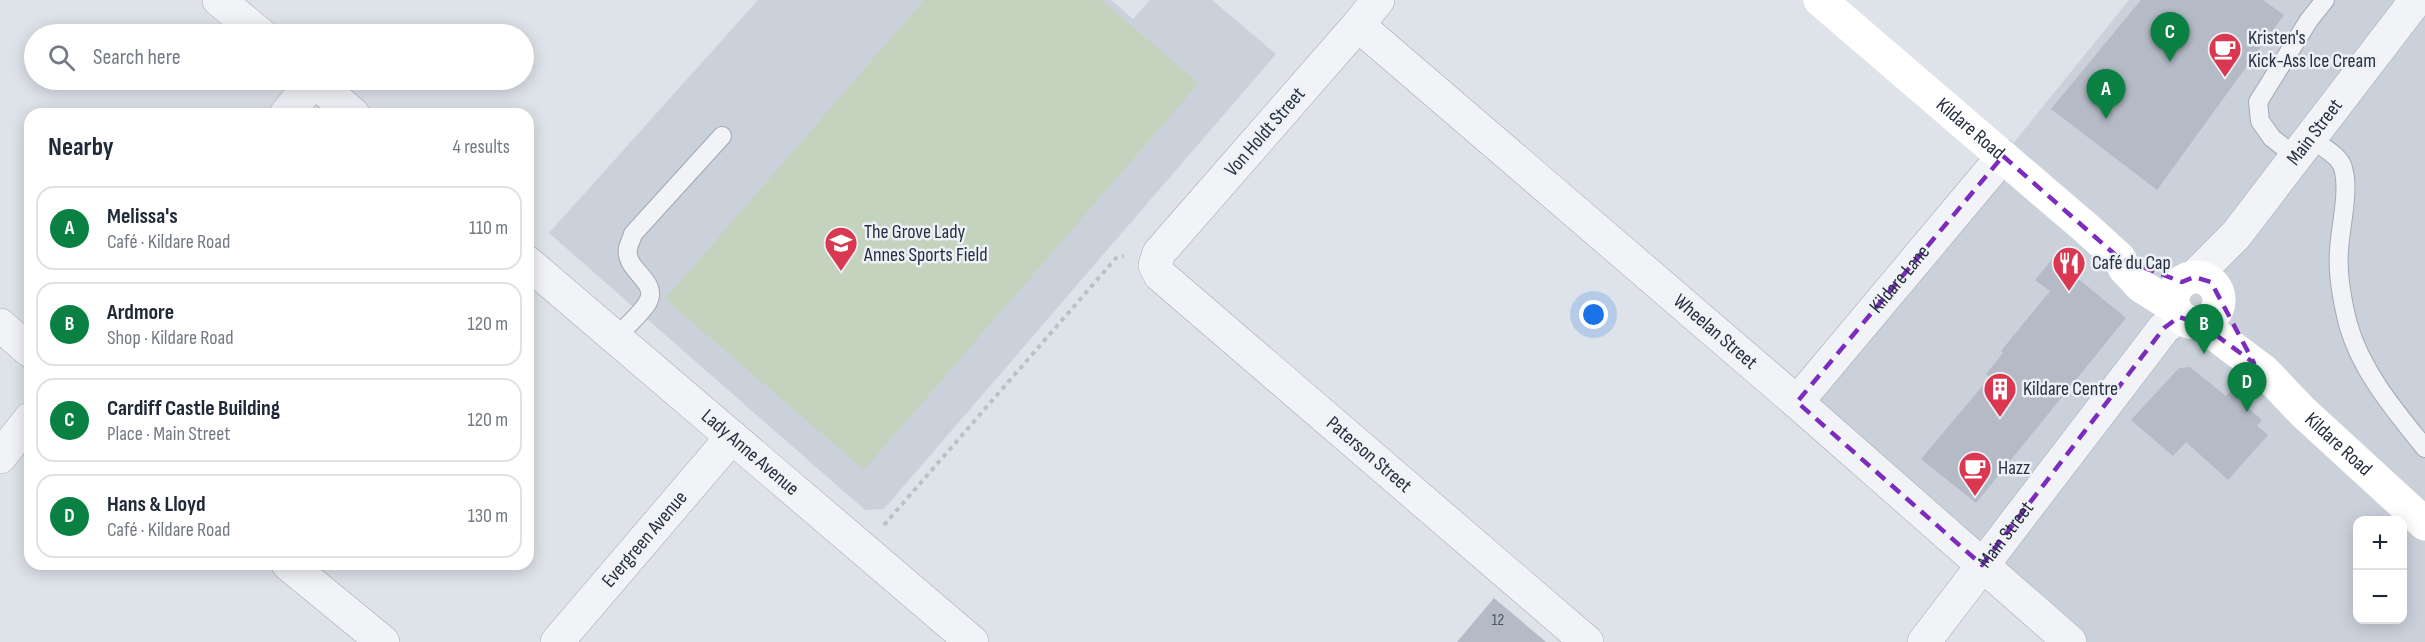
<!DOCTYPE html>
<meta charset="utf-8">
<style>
:root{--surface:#fff;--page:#f6f6f7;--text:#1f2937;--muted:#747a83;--line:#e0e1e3;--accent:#0b8043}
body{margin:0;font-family:"Sofia Sans Condensed",sans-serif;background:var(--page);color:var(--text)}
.controls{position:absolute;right:18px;bottom:18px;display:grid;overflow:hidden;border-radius:12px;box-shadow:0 3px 15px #0003}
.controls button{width:54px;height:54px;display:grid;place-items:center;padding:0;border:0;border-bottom:2px solid var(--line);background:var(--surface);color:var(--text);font:30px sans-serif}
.you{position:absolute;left:1594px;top:315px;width:21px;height:21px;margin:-15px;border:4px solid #fff;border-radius:50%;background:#1a73e8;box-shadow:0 0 0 9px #1a73e833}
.badge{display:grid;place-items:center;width:39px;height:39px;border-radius:50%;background:var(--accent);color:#fff;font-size:20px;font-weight:700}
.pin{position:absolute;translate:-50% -50px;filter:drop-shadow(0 2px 3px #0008)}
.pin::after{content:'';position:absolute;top:32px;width:21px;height:18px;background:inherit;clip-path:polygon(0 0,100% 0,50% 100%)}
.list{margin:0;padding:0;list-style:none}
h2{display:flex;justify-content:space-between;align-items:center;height:78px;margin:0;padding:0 24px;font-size:26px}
h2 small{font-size:20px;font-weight:400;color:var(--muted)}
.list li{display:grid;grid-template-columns:39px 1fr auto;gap:18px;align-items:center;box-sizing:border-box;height:84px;margin:0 12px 12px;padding:0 12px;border:2px solid var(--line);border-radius:18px}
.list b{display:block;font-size:22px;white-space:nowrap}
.list p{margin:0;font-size:20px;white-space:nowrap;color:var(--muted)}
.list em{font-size:20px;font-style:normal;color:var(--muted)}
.icon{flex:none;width:33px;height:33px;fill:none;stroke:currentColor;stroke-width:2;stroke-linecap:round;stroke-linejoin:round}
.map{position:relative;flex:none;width:2425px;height:642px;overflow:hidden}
.search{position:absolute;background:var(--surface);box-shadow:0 3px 15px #0003;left:24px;top:24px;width:510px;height:66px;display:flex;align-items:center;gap:15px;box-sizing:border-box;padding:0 21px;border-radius:33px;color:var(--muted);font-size:22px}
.panel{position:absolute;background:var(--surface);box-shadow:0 3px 15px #0003;left:24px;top:108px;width:510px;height:462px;border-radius:18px}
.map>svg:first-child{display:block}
</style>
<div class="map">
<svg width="2425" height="642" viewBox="0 0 2425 642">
<rect width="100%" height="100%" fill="#dee2e9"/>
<g fill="#cbd1db" fill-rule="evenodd">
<polygon points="758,0 1111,0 1133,19 1150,0 1212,0 1276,54 884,509 865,510 549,233"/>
<path d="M2129,0H2425V642H2070L1797,402L2003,156ZM2358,520H2402V620H2358Z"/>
</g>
<polygon fill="#c4d3be" points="924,0 1101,0 1199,83 864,470 665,299"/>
<g fill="#b4bbc6">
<polygon points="2141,0 2263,0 2284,15 2157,190 2051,109"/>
<polygon points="2053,258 2126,318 1976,503 1921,459 1990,377 1986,374 2003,353 2001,351 2050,291 2035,280"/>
<polygon points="2190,367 2226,396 2230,392 2262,420 2257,426 2268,435 2228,480 2186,442 2173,456 2131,420 2179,368"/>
<polygon points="1494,598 1546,642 1457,642"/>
</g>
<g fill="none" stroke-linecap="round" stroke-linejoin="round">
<defs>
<g id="lane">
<path d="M2310,138C2320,146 2340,155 2343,168C2350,191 2340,227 2339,251C2337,275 2342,300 2348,324C2361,371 2395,411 2425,448"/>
<polyline points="2295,156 2272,138 2260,121 2258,102 2309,20 2325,0"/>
<path d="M616,338C624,328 642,313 648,302C659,280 624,271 628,248C629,244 632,238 633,234L722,136"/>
</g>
<g id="street">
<polyline points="219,0 260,34"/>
<path id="s1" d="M1378,0L1358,25L1159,253L1155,265L1160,275L1587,642"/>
<path id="s2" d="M1358,25L1797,402L2070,642"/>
<polyline points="313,80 353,114"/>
<polyline points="286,114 314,81"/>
<path id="s3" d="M528,263L972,642"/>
<path id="s4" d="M2194,277L2236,235L2416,0"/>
<polyline points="0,325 30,351"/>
<path id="s5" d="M1797,402L2003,156"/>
<polyline points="0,457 30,419"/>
<polyline points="288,564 383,642"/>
<path id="s6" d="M557,642L732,437"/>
<path id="s7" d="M1924,642L2164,328L2179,317"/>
</g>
</defs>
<use href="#lane" stroke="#a3a9b3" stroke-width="20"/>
<use href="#street" stroke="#a3a9b3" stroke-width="34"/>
<polyline stroke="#bcc0c8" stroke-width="4" stroke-dasharray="4.5 4.5" stroke-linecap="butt" points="884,525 1116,258 1124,256"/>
<use href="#lane" stroke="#f1f3f7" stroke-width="18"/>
<use href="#street" stroke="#f1f3f7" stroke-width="33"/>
<g stroke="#fff" stroke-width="33">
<path id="s8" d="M1820,0L2086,228L2119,258L2125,269L2141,286L2174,307"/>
<circle cx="2196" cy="300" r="23"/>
<path id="s9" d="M2201,324L2265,372L2303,412L2425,524"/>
</g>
</g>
<path fill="none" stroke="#7b2cbf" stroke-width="4.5" stroke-dasharray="12 8" stroke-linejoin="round" d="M2003,156L2119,258L2182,282L2194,277L2211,282L2254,363L2201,324L2179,317L2164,328L1982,565L1797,402Z"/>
<defs>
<symbol id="cafe-pin" viewBox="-11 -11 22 30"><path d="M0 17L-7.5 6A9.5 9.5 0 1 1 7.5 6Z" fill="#da3751" stroke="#edf1f6"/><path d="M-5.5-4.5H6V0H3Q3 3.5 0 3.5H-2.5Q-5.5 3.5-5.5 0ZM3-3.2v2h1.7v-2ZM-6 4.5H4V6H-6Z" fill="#fff"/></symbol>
<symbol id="school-pin" viewBox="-11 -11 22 30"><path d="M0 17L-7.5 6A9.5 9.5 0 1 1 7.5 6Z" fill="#da3751" stroke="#edf1f6"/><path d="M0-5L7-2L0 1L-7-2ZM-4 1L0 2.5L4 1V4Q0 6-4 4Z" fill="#fff"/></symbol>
<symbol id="restaurant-pin" viewBox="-11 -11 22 30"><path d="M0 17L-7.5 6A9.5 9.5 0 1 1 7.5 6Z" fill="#da3751" stroke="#edf1f6"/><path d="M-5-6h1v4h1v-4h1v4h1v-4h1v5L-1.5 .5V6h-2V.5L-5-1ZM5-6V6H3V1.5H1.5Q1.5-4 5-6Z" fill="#fff"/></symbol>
<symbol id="building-pin" viewBox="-11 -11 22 30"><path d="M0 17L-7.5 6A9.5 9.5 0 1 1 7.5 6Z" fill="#da3751" stroke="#edf1f6"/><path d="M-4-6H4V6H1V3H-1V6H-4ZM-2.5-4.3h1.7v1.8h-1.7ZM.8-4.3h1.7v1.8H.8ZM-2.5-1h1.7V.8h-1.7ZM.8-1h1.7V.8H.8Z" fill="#fff"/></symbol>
</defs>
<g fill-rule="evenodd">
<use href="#cafe-pin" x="2206" y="30" width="38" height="52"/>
<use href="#school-pin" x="822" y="224" width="38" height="52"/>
<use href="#restaurant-pin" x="2050" y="244" width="38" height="52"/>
<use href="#building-pin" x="1981" y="370" width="38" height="52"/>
<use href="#cafe-pin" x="1956" y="449" width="38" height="52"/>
</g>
<g text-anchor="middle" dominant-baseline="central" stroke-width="5" stroke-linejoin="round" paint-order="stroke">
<g font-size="16" fill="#4a5362">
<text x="1498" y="620">12</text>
</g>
<g font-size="20" fill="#263041" stroke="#edf1f6" text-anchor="start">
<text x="2248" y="38">Kristen's<tspan x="2248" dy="23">Kick-Ass Ice Cream</tspan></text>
<text x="864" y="232">The Grove Lady<tspan x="864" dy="23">Annes Sports Field</tspan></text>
<text x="2092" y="263">Café du Cap</text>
<text x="2023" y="389">Kildare Centre</text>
<text x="1998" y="468">Hazz</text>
</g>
<g font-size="20" fill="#263041" stroke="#edf1f6">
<text stroke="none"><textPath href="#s8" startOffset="198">Kildare Road</textPath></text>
<text transform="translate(1265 132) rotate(-49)">Von Holdt Street</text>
<text stroke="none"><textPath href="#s4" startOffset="189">Main Street</textPath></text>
<text stroke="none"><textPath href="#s5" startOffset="160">Kildare Lane</textPath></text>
<text stroke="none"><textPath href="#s2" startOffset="471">Wheelan Street</textPath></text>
<text stroke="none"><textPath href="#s9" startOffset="183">Kildare Road</textPath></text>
<text stroke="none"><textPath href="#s3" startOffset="292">Lady Anne Avenue</textPath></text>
<text stroke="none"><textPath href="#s1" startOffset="634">Paterson Street</textPath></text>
<text stroke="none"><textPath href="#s7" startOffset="135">Main Street</textPath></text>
<text stroke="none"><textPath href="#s6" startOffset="135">Evergreen Avenue</textPath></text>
</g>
</g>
</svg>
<div class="controls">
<button>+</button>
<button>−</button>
</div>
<div class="you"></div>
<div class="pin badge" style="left:2106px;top:119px">A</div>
<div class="pin badge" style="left:2204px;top:354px">B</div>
<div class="pin badge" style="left:2170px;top:62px">C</div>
<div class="pin badge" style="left:2247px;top:412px">D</div>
<div class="search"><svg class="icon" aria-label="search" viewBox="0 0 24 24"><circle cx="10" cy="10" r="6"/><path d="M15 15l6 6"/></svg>Search here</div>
<section class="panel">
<h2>Nearby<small>4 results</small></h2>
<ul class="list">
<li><span class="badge">A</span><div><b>Melissa's</b><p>Café · Kildare Road</p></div><em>110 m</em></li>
<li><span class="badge">B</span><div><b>Ardmore</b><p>Shop · Kildare Road</p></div><em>120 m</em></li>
<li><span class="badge">C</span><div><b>Cardiff Castle Building</b><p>Place · Main Street</p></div><em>120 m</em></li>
<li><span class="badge">D</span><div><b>Hans &amp; Lloyd</b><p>Café · Kildare Road</p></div><em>130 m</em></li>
</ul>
</section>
</div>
